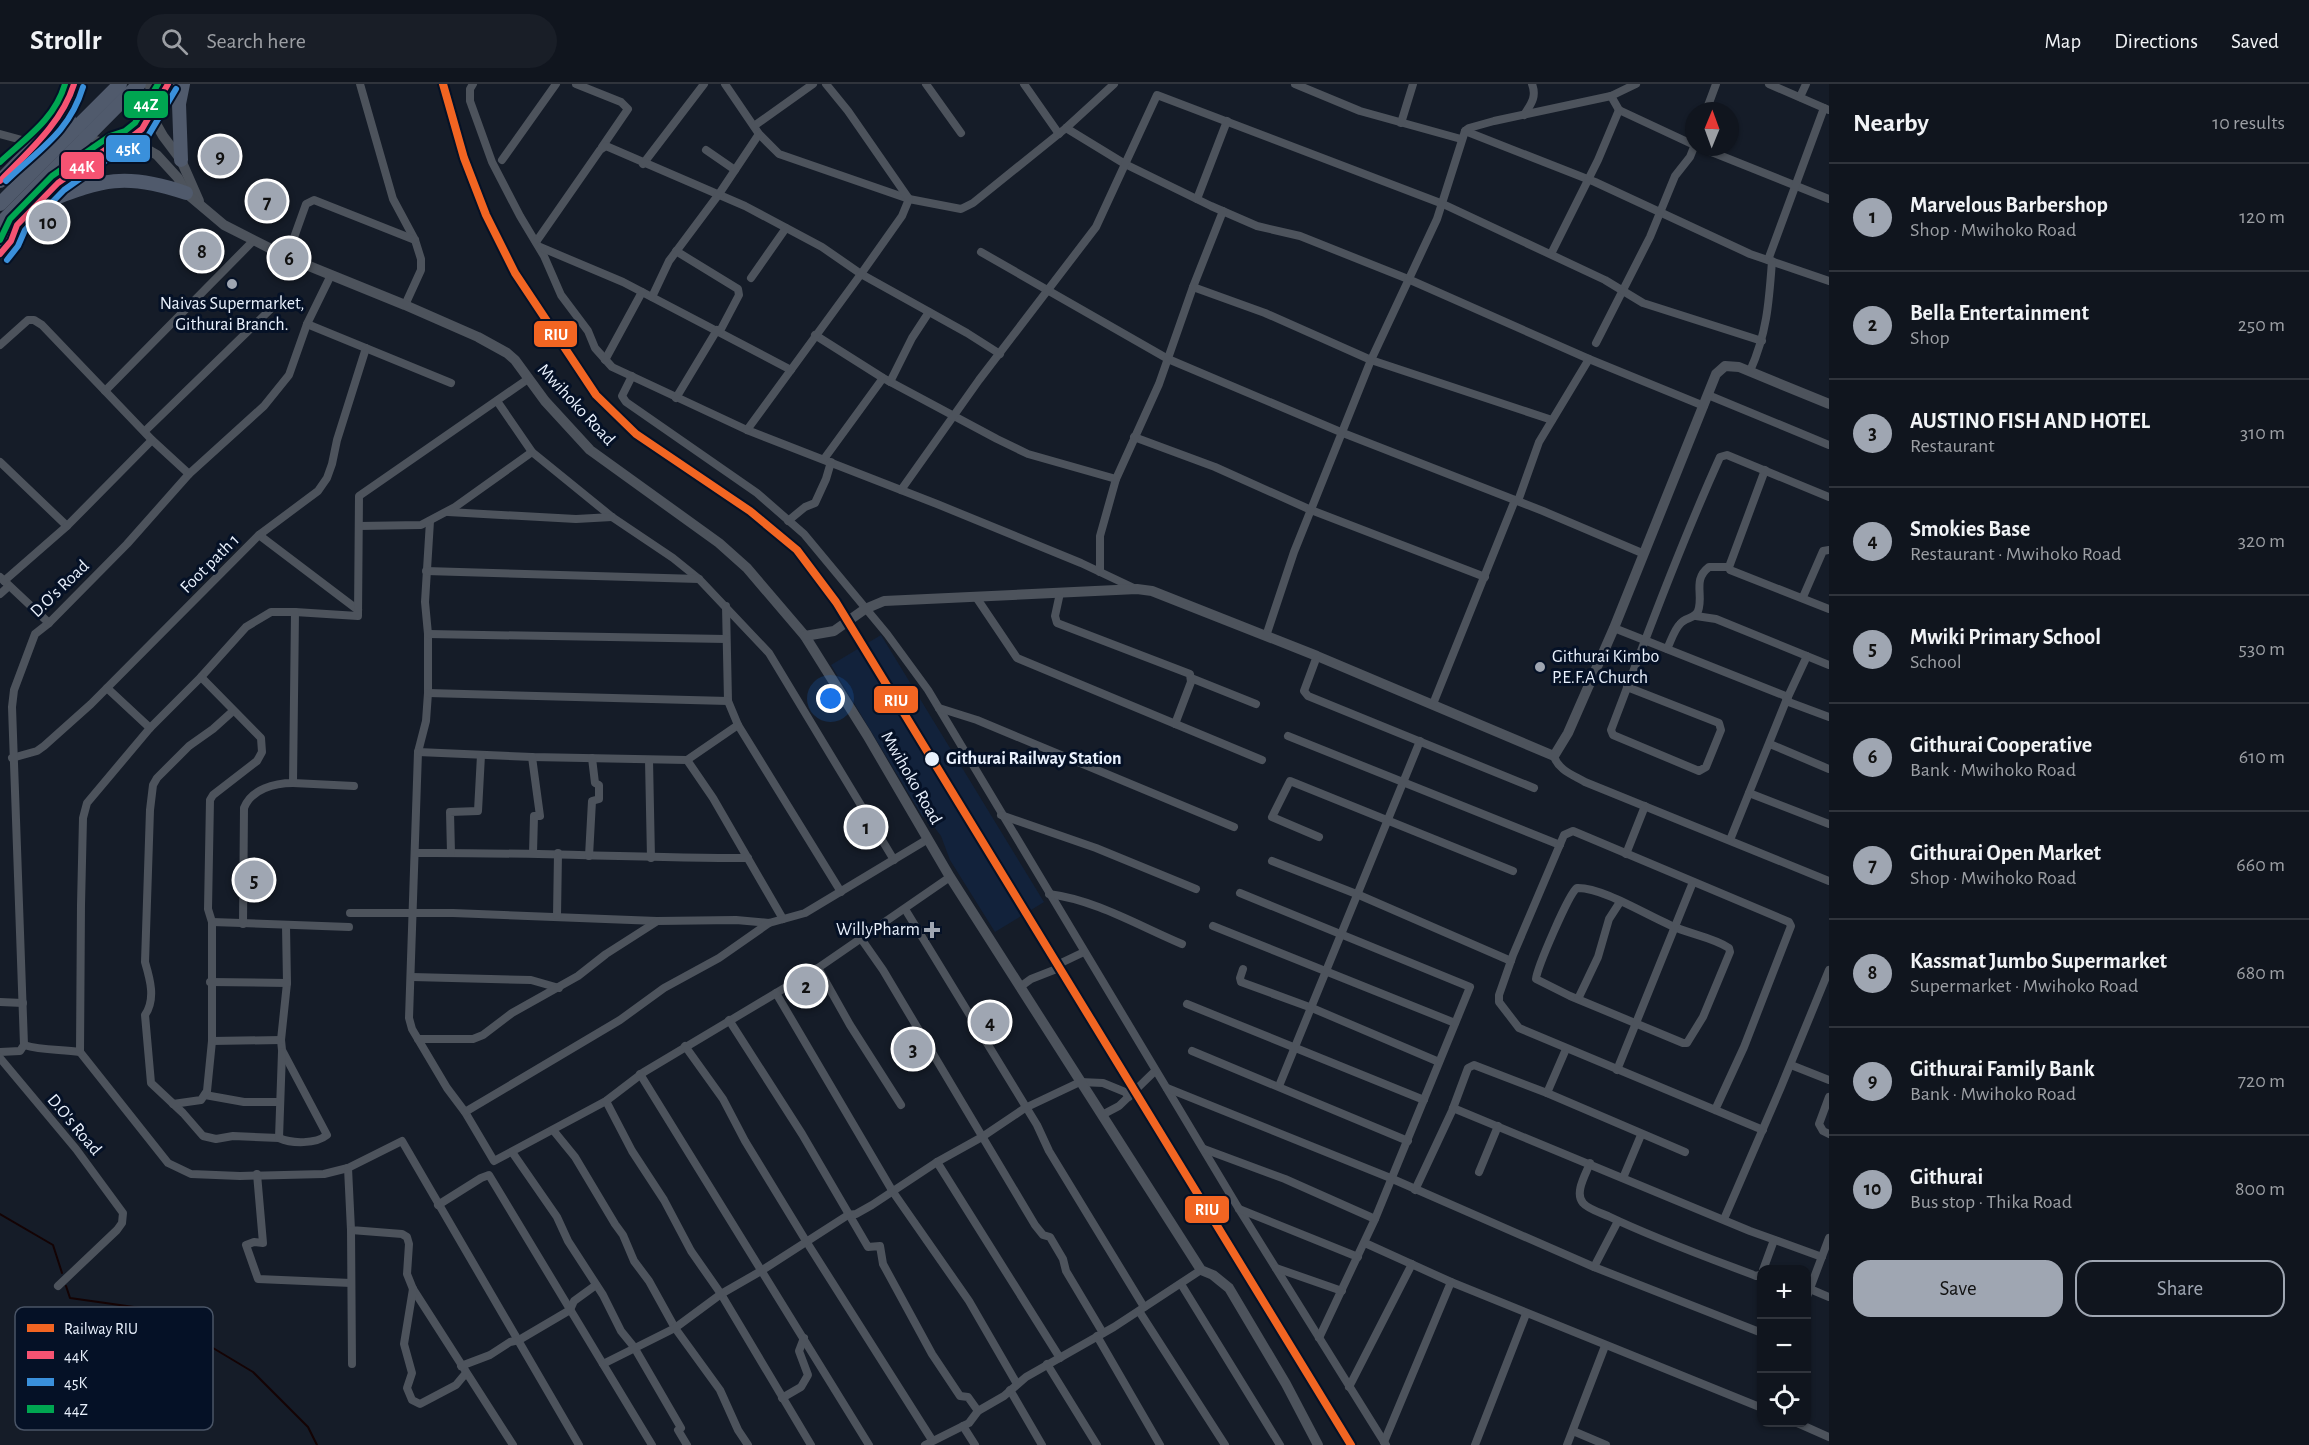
<!DOCTYPE html>
<meta charset="utf-8">
<style>
:root{--surface:#10151e;--page:#191e27;--text:#f1f3f6;--muted:#9c9fa4;--line:#30343c;--accent:#9fa6b2}
body{margin:0;font-family:"Alegreya Sans",sans-serif;background:var(--page);color:var(--text)}
.controls{position:absolute;right:18px;bottom:18px;display:grid;overflow:hidden;border-radius:12px;box-shadow:0 2px 4px #0004}
.controls button{width:54px;height:54px;display:grid;place-items:center;padding:0;border:0;border-bottom:2px solid var(--line);background:var(--surface);color:var(--text);font:30px sans-serif}
.compass{position:absolute;left:1685px;top:18px;width:54px;height:54px;border-radius:50%;background:var(--surface);box-shadow:0 2px 4px #0004;rotate:1deg}
.you{position:absolute;left:831px;top:615px;width:21px;height:21px;margin:-15px;border:4px solid #fff;border-radius:50%;background:#1a73e8;box-shadow:0 0 0 9px #1a73e833}
.badge{display:grid;place-items:center;width:39px;height:39px;border-radius:50%;background:var(--accent);color:#111;font-size:20px;font-weight:700}
.pin{position:absolute;translate:-50% -50%;border:3px solid #fff;box-shadow:0 2px 6px #0006}
.list{margin:0;padding:0;list-style:none}
h2{display:flex;justify-content:space-between;align-items:center;height:78px;margin:0;padding:0 24px;font-size:26px}
h2 small{font-size:20px;font-weight:400;color:var(--muted)}
.list li{display:grid;grid-template-columns:39px 1fr auto;gap:18px;align-items:center;box-sizing:border-box;height:108px;padding:0 24px;border-top:2px solid var(--line)}
.list b{display:block;font-size:22px;white-space:nowrap}
.list p{margin:0;font-size:20px;white-space:nowrap;color:var(--muted)}
.list em{font-size:20px;font-style:normal;color:var(--muted)}
.actions{display:flex;gap:12px;padding:18px 24px}
.actions a{flex:1;padding:14px 0;border:2px solid var(--accent);border-radius:18px;text-align:center;font-size:21px;color:var(--accent)}
.actions .main{background:var(--accent);color:#111}
.icon{flex:none;width:33px;height:33px;fill:none;stroke:currentColor;stroke-width:2;stroke-linecap:round;stroke-linejoin:round}
.map{position:relative;flex:none;width:1829px;height:1361px;overflow:hidden}
header{display:flex;align-items:center;gap:36px;box-sizing:border-box;height:84px;padding:0 30px;background:var(--surface);border-bottom:2px solid var(--line)}
header strong{font-size:28px}
nav{display:flex;gap:33px;margin-inline-start:auto;font-size:21px}
.search{width:420px;height:54px;background:var(--page);display:flex;align-items:center;gap:15px;box-sizing:border-box;padding:0 21px;border-radius:33px;color:var(--muted);font-size:22px}
main{display:flex}
aside{flex:1;background:var(--surface)}
.map>svg:first-child{display:block}
</style>
<header>
<strong>Strollr</strong>
<div class="search"><svg class="icon" aria-label="search" viewBox="0 0 24 24"><circle cx="10" cy="10" r="6"/><path d="M15 15l6 6"/></svg>Search here</div>
<nav><a>Map</a><a>Directions</a><a>Saved</a></nav>
</header>
<main>
<div class="map">
<svg width="1829" height="1361" viewBox="0 0 1829 1361">
<rect width="100%" height="100%" fill="#151c28"/>
<polygon fill="#12223b" points="881,551 1044,818 995,848 950,776 941,752 932,740 922,732 831,581"/>
<g fill="none" stroke-linecap="round" stroke-linejoin="round">
<g stroke="#140304" stroke-width="2">
<polyline points="0,1130 53,1161 62,1189"/>
<polyline points="66,1202 70,1214 148,1225 253,1288 308,1343 317,1361"/>
</g>
<g stroke="#4d535c" stroke-width="8">
<polyline points="64,0 71,8"/>
<path d="M74,0C43,76 179,79 148,0"/>
<polyline points="360,0 393,115 415,156 421,175 421,186 405,221"/>
<polyline points="473,0 470,5 470,17 492,78 520,132 544,172 561,211 588,247 595,264 612,283 747,346 937,420 1081,479 1136,505"/>
<polyline points="576,0 621,18 628,25 602,63"/>
<polyline points="725,0 759,50 779,70 909,115 961,125 973,119 1066,44 1114,0"/>
<polyline points="926,0 961,49"/>
<polyline points="1024,0 1059,50"/>
<polyline points="1295,0 1360,27 1461,55"/>
<polyline points="1769,0 1829,26"/>
<polyline points="1611,12 1619,26 1694,61"/>
<polyline points="1800,13 1806,0"/>
<polyline points="1706,27 1716,0"/>
<path d="M1524,31C1531,20 1537,13 1532,0"/>
<polyline points="1401,39 1413,0"/>
<polyline points="754,42 813,0"/>
<polyline points="1066,44 1125,80 1211,122 1257,142 1300,152 1408,195 1589,275 1704,322"/>
<polyline points="1465,47 1595,98 1750,170 1829,197"/>
<polyline points="0,50 33,59"/>
<polyline points="1699,63 1829,115"/>
<polyline points="706,66 735,86"/>
<polyline points="502,76 556,0"/>
<polyline points="643,80 704,0"/>
<polyline points="1197,115 1227,37"/>
<polyline points="536,158 600,66 606,62 745,122 822,163 861,190 967,249 1000,270"/>
<polyline points="540,163 623,198 791,286"/>
<polyline points="676,167 738,205 739,211 720,247"/>
<polyline points="981,168 1168,275 1343,349 1543,427 1642,469"/>
<polyline points="1551,170 1598,76 1619,26"/>
<polyline points="287,173 306,120 314,116 415,156"/>
<polyline points="1768,176 1824,24"/>
<polyline points="751,194 786,144"/>
<polyline points="1193,203 1265,229 1371,276 1552,336"/>
<polyline points="652,213 669,177 719,110 759,50"/>
<polyline points="307,240 451,299"/>
<polyline points="815,251 883,294 997,355 1028,370 1116,395"/>
<polyline points="1596,259 1650,153 1675,92 1690,73 1694,63"/>
<polyline points="0,261 28,236 34,236 42,241 152,356 189,390"/>
<polyline points="605,276 642,208"/>
<path d="M1750,287C1767,249 1769,218 1772,177"/>
<polyline points="632,292 622,312 626,318 757,409 804,450 887,550 928,606 1239,1125 1386,1361"/>
<polyline points="890,298 912,254 929,228"/>
<polyline points="105,307 253,157"/>
<polyline points="1708,311 1829,361"/>
<polyline points="676,314 717,246"/>
<polyline points="497,317 532,368 612,433 673,474 699,495 769,569 894,776"/>
<polyline points="747,346 861,190 902,132 909,115 848,27 826,0"/>
<polyline points="145,347 278,218"/>
<polyline points="1134,353 1215,383 1311,426 1485,493"/>
<polyline points="824,375 883,294"/>
<polyline points="0,378 67,442"/>
<polyline points="1765,386 1729,483 1730,486 1829,525"/>
<polyline points="901,406 979,296 1096,143 1157,11 1443,120 1605,196 1643,219 1762,257"/>
<polyline points="1518,417 1539,358 1589,275"/>
<polyline points="448,428 576,435 612,433"/>
<polyline points="430,437 425,518 428,550 428,609 426,637 418,668 409,934 412,945 447,1004 465,1028 494,1077 606,1017 644,988 818,884 950,793"/>
<polyline points="788,437 805,423 815,419 826,395 831,378"/>
<polyline points="359,442 421,441 455,423 532,368"/>
<polyline points="259,451 358,526"/>
<polyline points="426,487 699,495"/>
<polyline points="1100,488 1100,452 1116,395 1159,300 1193,203 1223,127"/>
<polyline points="0,493 49,539"/>
<polyline points="4,497 67,442 152,356"/>
<polyline points="1060,509 1055,532 1057,539 1190,590 1191,598 1175,640"/>
<polyline points="0,510 9,502"/>
<polyline points="976,513 1017,574 1262,676"/>
<polyline points="1803,513 1823,467 1829,466"/>
<polyline points="726,522 728,617 738,641 841,808"/>
<polyline points="295,528 358,532 359,412 528,295"/>
<polyline points="1696,532 1716,535 1829,581"/>
<polyline points="1614,544 1788,613"/>
<polyline points="428,550 726,555"/>
<polyline points="1266,552 1294,468 1371,276 1437,135 1465,47 1469,44 1494,37 1611,12 1636,0"/>
<path d="M1667,565C1671,557 1674,546 1680,540C1685,533 1695,535 1698,527C1704,511 1692,496 1709,483H1729"/>
<polyline points="1317,572 1304,607 1308,612 1534,704"/>
<polyline points="1191,594 1256,620"/>
<path d="M1627,603L1719,639L1721,646L1706,683L1699,687L1613,651L1611,646C1646,554 1680,462 1720,373L1727,371L1829,413"/>
<polyline points="107,604 150,644"/>
<polyline points="428,609 728,617"/>
<polyline points="1786,617 1829,633"/>
<polyline points="1433,620 1515,416"/>
<polyline points="939,624 977,636 1234,743"/>
<path d="M233,627L213,645L189,662L157,694L153,701L150,726L145,878C150,895 156,915 145,931L151,999L183,1029L203,1052L216,1055L233,1052L279,1054C292,1060 316,1060 327,1051L282,966L281,956L287,899L286,842"/>
<polyline points="1288,652 1560,761"/>
<polyline points="1770,660 1829,685"/>
<polyline points="418,668 532,673 687,676 713,714 783,835"/>
<path d="M1554,672C1558,686 1573,691 1585,698L1829,797"/>
<polyline points="532,673 540,732 534,732 533,769"/>
<polyline points="12,674 37,667 44,662 91,620 259,451 318,407 327,394 332,380 337,356 366,264"/>
<polyline points="649,676 651,774"/>
<polyline points="687,676 738,641"/>
<polyline points="293,699 354,702"/>
<polyline points="1749,709 1829,740"/>
<polyline points="1001,731 1096,764 1196,805"/>
<polyline points="1319,753 1272,733 1290,697 1513,787"/>
<polyline points="1730,756 1786,617 1807,572"/>
<path d="M415,769C526,768 637,774 748,774"/>
<polyline points="451,769 450,728 478,727 481,671"/>
<polyline points="1626,770 1645,722"/>
<polyline points="589,772 592,717 599,715 599,701 595,699 592,674"/>
<polyline points="1272,777 1359,811 1511,877"/>
<path d="M1577,804C1603,803 1651,834 1677,844C1694,851 1714,854 1729,864L1730,868L1703,933L1687,959H1683L1570,912L1536,895C1537,884 1569,809 1577,804Z"/>
<polyline points="1240,809 1470,903 1375,1135 1319,1254"/>
<path d="M1049,810C1096,816 1139,842 1182,860"/>
<polyline points="905,825 1037,1041 1049,1067 1144,1223"/>
<polyline points="350,829 453,829 657,837 736,836 769,839 805,829 928,755"/>
<polyline points="557,832 558,769"/>
<polyline points="212,838 349,843"/>
<polyline points="1213,842 1455,939"/>
<polyline points="862,856 883,886 1035,1141 1043,1151 1050,1153 1063,1175 1066,1187 1103,1249"/>
<polyline points="818,884 850,941 901,1021"/>
<polyline points="1243,885 1240,894 1241,898 1312,924 1439,978"/>
<polyline points="412,893 531,896 559,904"/>
<polyline points="210,898 287,899"/>
<polyline points="1020,903 1031,895 1054,886 1063,878 1084,868"/>
<polyline points="776,909 893,1108 969,1217 1017,1300"/>
<polyline points="1578,915 1598,873 1609,835 1620,818"/>
<polyline points="0,918 23,919"/>
<polyline points="1187,920 1424,1016"/>
<polyline points="729,936 802,1050 868,1163 880,1162 883,1180 932,1270 960,1312 968,1313 978,1327"/>
<polyline points="418,955 473,955 483,951 512,929 578,892 606,870 656,838"/>
<polyline points="212,957 281,956"/>
<path d="M24,961C43,967 61,965 80,968L168,1079L191,1090L240,1092L324,1090L348,1084L402,1057L579,1361"/>
<polyline points="685,962 723,1015 745,1057 806,1157 932,1356"/>
<polyline points="1192,967 1408,1057"/>
<polyline points="0,968 20,967 24,961 12,623 14,606 35,550 49,539 127,460 189,390 264,322 289,291 307,240 331,191"/>
<path d="M80,968L81,821L83,734L87,719L150,644L201,593L246,543L271,528H295L293,699C275,699 251,705 244,724L243,840"/>
<polyline points="0,974 76,1065 123,1129 122,1139 117,1146 58,1202"/>
<polyline points="1791,981 1829,996"/>
<polyline points="1617,986 1693,798"/>
<polyline points="640,990 869,1361"/>
<polyline points="1279,1002 1420,657"/>
<polyline points="1167,1004 1388,1093 1594,1183 1762,1249"/>
<polyline points="1547,1009 1566,965"/>
<polyline points="205,1011 244,1018 280,1018"/>
<polyline points="1829,1013 1819,1040 1823,1047 1829,1050"/>
<polyline points="606,1017 632,1067 664,1116 691,1167 721,1210 811,1361"/>
<polyline points="173,1020 201,1016 207,1007 212,957 212,838 208,825 210,716 213,711 257,677 262,668 261,654 201,593"/>
<polyline points="1453,1024 1750,1147 1822,1173"/>
<polyline points="1715,1026 1744,963 1791,842 1789,838 1573,747 1564,751 1513,871 1499,911 1499,918 1519,944 1763,1046"/>
<polyline points="465,1028 620,936 664,904 719,874 769,839"/>
<polyline points="1102,1031 1119,1022 1155,987"/>
<polyline points="553,1046 575,1073 615,1140 623,1151 634,1177 649,1197 675,1244 720,1306 738,1346 748,1361"/>
<polyline points="279,1054 282,968"/>
<polyline points="1204,1065 1285,1095 1375,1135"/>
<polyline points="512,1068 557,1133 568,1157 603,1211 621,1247 634,1263 681,1344 678,1346 687,1361"/>
<polyline points="937,1078 1060,1274"/>
<path d="M1590,1079C1586,1090 1574,1109 1583,1119C1588,1125 1601,1129 1608,1132C1656,1155 1706,1173 1756,1192L1762,1190"/>
<polyline points="348,1084 351,1146 402,1150 407,1153 409,1160 407,1190 413,1205 513,1361"/>
<polyline points="1479,1088 1498,1042"/>
<polyline points="257,1090 263,1159 254,1158 246,1161 258,1195 351,1199"/>
<polyline points="1623,1094 1641,1051"/>
<polyline points="1415,1106 1452,1027 1468,984 1474,981 1547,1009 1685,1068"/>
<polyline points="438,1121 481,1094 489,1091 603,1280 675,1244 721,1210 761,1187 848,1131 856,1130 872,1121 937,1078 982,1053 1025,1024 1080,998 1103,999 1125,1008 1129,1013"/>
<polyline points="1239,1125 1358,1173"/>
<polyline points="1724,1135 1781,1003 1829,886"/>
<polyline points="351,1146 352,1280"/>
<polyline points="1365,1159 1451,1198"/>
<polyline points="1594,1183 1618,1137"/>
<polyline points="1276,1184 1342,1207"/>
<polyline points="1763,1186 1774,1156"/>
<polyline points="1181,1200 1280,1361"/>
<polyline points="413,1205 404,1260 412,1289 407,1304 412,1316 420,1320 456,1301 466,1289"/>
<polyline points="1810,1205 1829,1213"/>
<polyline points="1806,1215 1829,1154"/>
<polyline points="1139,1227 1225,1361"/>
<polyline points="1097,1252 1160,1361"/>
<polyline points="603,1280 652,1361"/>
<polyline points="1047,1280 1097,1361"/>
<polyline points="461,1282 490,1271 510,1258 519,1256 570,1226 574,1217 596,1201"/>
<polyline points="1349,1303 1412,1180"/>
<polyline points="1010,1306 1042,1361"/>
<polyline points="782,1314 801,1303 808,1291 799,1267 804,1254"/>
<polyline points="1795,1338 1829,1353"/>
<polyline points="963,1342 975,1361"/>
<polyline points="1573,1347 1606,1361"/>
<polyline points="1384,1358 1451,1198 1762,1324"/>
<polyline points="925,1361 969,1339 978,1327 1004,1312 1026,1293 1114,1243 1201,1186"/>
<polyline points="1475,1361 1526,1230"/>
<polyline points="1567,1361 1605,1262"/>
</g>
<g stroke="#4d535c" stroke-width="10">
<polyline points="151,31 163,52 181,76 199,117"/>
<polyline points="129,55 157,71 178,94 186,109 224,141 287,173 405,221 478,253 507,269 515,276 545,317 590,366 719,459 747,484 805,552 867,651 950,793 1201,1186 1213,1191 1229,1204 1286,1300 1318,1361"/>
<polyline points="805,552 834,547 865,525 884,517 1137,505 1152,507 1317,572 1554,672 1568,649 1614,544 1716,290 1725,282 1739,283 1829,320"/>
</g>
<polyline stroke="#4d535c" stroke-width="10" points="0,170 11,157 16,144"/>
<g stroke="#505a6c" stroke-width="14">
<polyline points="152,25 168,0"/>
<polyline points="181,76 179,20 183,0"/>
<polyline points="0,97 42,54 69,17"/>
<polyline points="0,120 120,0"/>
<path d="M36,121C98,98 120,86 186,109"/>
<polyline points="0,140 139,0"/>
<polyline points="0,158 58,99 115,59"/>
</g>
<defs>
<g id="bus-1">
<path d="M0,97C28,68 62,39 74,0"/>
<polyline points="0,170 11,157 17,141 58,99 115,59 129,55 142,45 168,0"/>
</g>
<g id="bus-2">
<path d="M6,97C39,65 69,49 83,3"/>
<polyline points="7,176 18,162 25,146 64,106 119,67 133,63 148,52 176,5"/>
</g>
<g id="bus-3">
<path d="M0,78C26,54 55,35 65,0"/>
<polyline points="0,156 10,135 52,92 110,52 125,47 135,39 158,0"/>
</g>
</defs>
<use href="#bus-1" stroke="#051126" stroke-width="10"/>
<use href="#bus-2" stroke="#051126" stroke-width="10"/>
<use href="#bus-3" stroke="#051126" stroke-width="10"/>
<use href="#bus-1" stroke="#f65372" stroke-width="6"/>
<use href="#bus-2" stroke="#3a90db" stroke-width="6"/>
<use href="#bus-3" stroke="#00a651" stroke-width="6"/>
<defs>
<polyline id="rail-1" points="443,0 464,74 486,131 515,189 596,311 636,350 750,427 797,466 836,518 1351,1361"/>
</defs>
<use href="#rail-1" stroke="#051126" stroke-width="12"/>
<use href="#rail-1" stroke="#f26522" stroke-width="8"/>
</g>
<g fill="#9fa6b2" stroke="#051126" stroke-width="2">
<circle cx="232" cy="200" r="6"/>
<circle cx="1540" cy="583" r="6"/>
<path d="M929 837h6v6h6v6h-6v6h-6v-6h-6v-6h6z"/>
</g>
<circle fill="#e9f1fd" stroke="#051126" stroke-width="2" cx="932" cy="675" r="8"/>
<g text-anchor="middle" dominant-baseline="central" stroke-width="6" stroke-linejoin="round" paint-order="stroke">
<g font-size="18" fill="#e9f1fd" stroke="#051126">
<text x="232" y="220">Naivas Supermarket,<tspan x="232" dy="21">Githurai Branch.</tspan></text>
<text x="1552" y="573" text-anchor="start">Githurai Kimbo<tspan x="1552" dy="21">P.E.F.A Church</tspan></text>
<text x="920" y="846" text-anchor="end">WillyPharm</text>
</g>
<g font-size="18" fill="#e9f1fd" stroke="#051126">
<text transform="translate(576 321) rotate(47)">Mwihoko Road</text>
<text transform="translate(210 480) rotate(-45)">Foot path 1</text>
<text transform="translate(60 505) rotate(-44)">D.O's Road</text>
<text transform="translate(911 694) rotate(60)">Mwihoko Road</text>
<text transform="translate(74 1041) rotate(50)">D.O's Road</text>
</g>
<g font-size="18" font-weight="bold" fill="#e9f1fd" stroke="#051126" text-anchor="start">
<text x="946" y="675">Githurai Railway Station</text>
</g>
</g>
<rect x="15" y="1223" width="198" height="123" rx="9" fill="#051126" stroke="#495466" stroke-width="1.5"/>
<rect x="27" y="1240" width="27" height="8" fill="#f26522"/>
<rect x="27" y="1267" width="27" height="8" fill="#f65372"/>
<rect x="27" y="1294" width="27" height="8" fill="#3a90db"/>
<rect x="27" y="1321" width="27" height="8" fill="#00a651"/>
<g font-size="16" fill="#e9f1fd">
<text x="64" y="1250">Railway RIU</text>
<text x="64" y="1277">44K</text>
<text x="64" y="1304">45K</text>
<text x="64" y="1331">44Z</text>
</g>
<g stroke="#051126" stroke-width="2">
<rect x="123" y="6" width="46" height="29" rx="6" fill="#00a651"/>
<rect x="105" y="50" width="46" height="29" rx="6" fill="#3a90db"/>
<rect x="60" y="67" width="45" height="29" rx="6" fill="#f65372"/>
<rect x="533" y="236" width="45" height="28" rx="6" fill="#f26522"/>
<rect x="873" y="601" width="46" height="29" rx="6" fill="#f26522"/>
<rect x="1184" y="1111" width="46" height="29" rx="6" fill="#f26522"/>
</g>
<g font-size="16" text-anchor="middle" font-weight="bold" fill="#fff">
<text x="146" y="26">44Z</text>
<text x="128" y="70">45K</text>
<text x="82" y="88">44K</text>
<text x="556" y="256">RIU</text>
<text x="896" y="622">RIU</text>
<text x="1207" y="1131">RIU</text>
</g>
</svg>
<div class="controls">
<button>+</button>
<button>−</button>
<button><svg class="icon" aria-label="locate" viewBox="0 0 24 24"><circle cx="12" cy="12" r="6"/><path d="M12 2v4M12 18v4M2 12h4M18 12h4"/></svg></button>
</div>
<svg class="compass" viewBox="-18 -18 36 36"><path d="M0-13l5 13h-10z" fill="#e53935"/><path d="M0 13l5-13h-10z" fill="#9c9fa4"/></svg>
<div class="you"></div>
<div class="pin badge" style="left:866px;top:743px">1</div>
<div class="pin badge" style="left:806px;top:902px">2</div>
<div class="pin badge" style="left:913px;top:965px">3</div>
<div class="pin badge" style="left:990px;top:938px">4</div>
<div class="pin badge" style="left:254px;top:796px">5</div>
<div class="pin badge" style="left:289px;top:174px">6</div>
<div class="pin badge" style="left:267px;top:117px">7</div>
<div class="pin badge" style="left:202px;top:167px">8</div>
<div class="pin badge" style="left:220px;top:72px">9</div>
<div class="pin badge" style="left:48px;top:138px">10</div>
</div>
<aside>
<h2>Nearby<small>10 results</small></h2>
<ul class="list">
<li><span class="badge">1</span><div><b>Marvelous Barbershop</b><p>Shop · Mwihoko Road</p></div><em>120 m</em></li>
<li><span class="badge">2</span><div><b>Bella Entertainment</b><p>Shop</p></div><em>250 m</em></li>
<li><span class="badge">3</span><div><b>AUSTINO FISH AND HOTEL</b><p>Restaurant</p></div><em>310 m</em></li>
<li><span class="badge">4</span><div><b>Smokies Base</b><p>Restaurant · Mwihoko Road</p></div><em>320 m</em></li>
<li><span class="badge">5</span><div><b>Mwiki Primary School</b><p>School</p></div><em>530 m</em></li>
<li><span class="badge">6</span><div><b>Githurai Cooperative</b><p>Bank · Mwihoko Road</p></div><em>610 m</em></li>
<li><span class="badge">7</span><div><b>Githurai Open Market</b><p>Shop · Mwihoko Road</p></div><em>660 m</em></li>
<li><span class="badge">8</span><div><b>Kassmat Jumbo Supermarket</b><p>Supermarket · Mwihoko Road</p></div><em>680 m</em></li>
<li><span class="badge">9</span><div><b>Githurai Family Bank</b><p>Bank · Mwihoko Road</p></div><em>720 m</em></li>
<li><span class="badge">10</span><div><b>Githurai</b><p>Bus stop · Thika Road</p></div><em>800 m</em></li>
</ul>
<div class="actions"><a class="main">Save</a><a>Share</a></div>
</aside>
</main>
